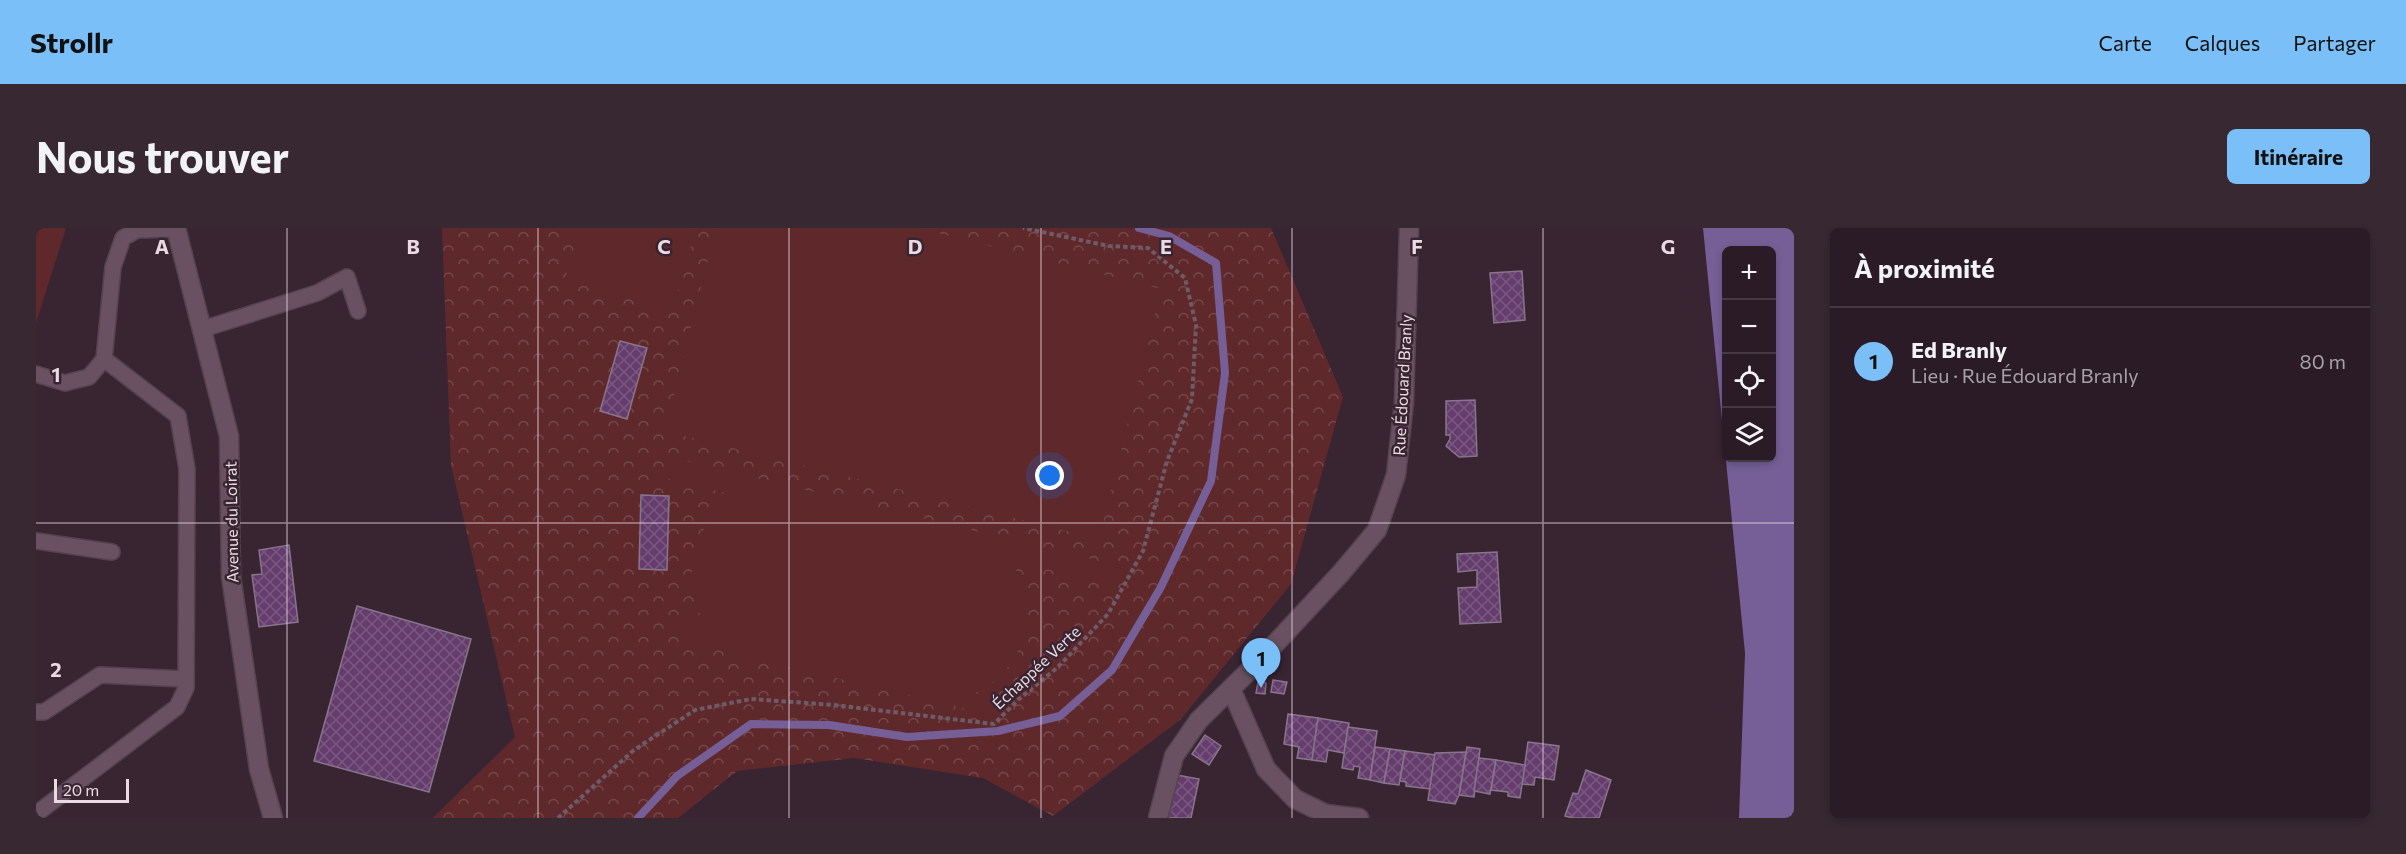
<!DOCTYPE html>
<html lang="fr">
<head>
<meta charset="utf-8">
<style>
	:root { --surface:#2b1b26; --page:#372832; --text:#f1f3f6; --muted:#a6a1a7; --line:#473943; --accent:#7abff8 }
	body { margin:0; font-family:Commissioner,sans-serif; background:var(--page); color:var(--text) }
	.controls { position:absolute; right:18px; top:18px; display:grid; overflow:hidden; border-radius:9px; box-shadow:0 3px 9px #0003 }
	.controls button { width:54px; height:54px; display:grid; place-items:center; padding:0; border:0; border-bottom:2px solid var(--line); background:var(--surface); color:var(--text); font:30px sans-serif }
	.scale { position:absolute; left:18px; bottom:15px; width:75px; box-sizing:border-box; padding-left:6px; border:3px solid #e9dae3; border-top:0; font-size:16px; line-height:21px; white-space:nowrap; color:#e9dae3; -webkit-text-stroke:4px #392432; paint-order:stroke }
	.you { position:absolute; left:1014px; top:248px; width:21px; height:21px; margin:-15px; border:4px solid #fff; border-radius:50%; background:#1a73e8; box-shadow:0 0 0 9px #1a73e833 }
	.badge { display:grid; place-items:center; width:39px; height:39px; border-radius:50%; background:var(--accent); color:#111; font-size:20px; font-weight:700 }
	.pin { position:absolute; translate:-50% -50px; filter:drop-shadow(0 2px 3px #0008) }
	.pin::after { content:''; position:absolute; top:32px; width:21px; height:18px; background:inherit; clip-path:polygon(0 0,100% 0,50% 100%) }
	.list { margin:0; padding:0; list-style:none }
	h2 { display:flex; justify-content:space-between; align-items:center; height:78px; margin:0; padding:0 24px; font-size:26px }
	h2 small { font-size:20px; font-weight:400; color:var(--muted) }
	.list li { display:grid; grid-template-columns:39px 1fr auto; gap:18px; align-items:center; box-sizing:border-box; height:108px; padding:0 24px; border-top:2px solid var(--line) }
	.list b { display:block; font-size:22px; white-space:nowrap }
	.list p { margin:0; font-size:20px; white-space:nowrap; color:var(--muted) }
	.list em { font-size:20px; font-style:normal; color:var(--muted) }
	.icon { flex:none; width:33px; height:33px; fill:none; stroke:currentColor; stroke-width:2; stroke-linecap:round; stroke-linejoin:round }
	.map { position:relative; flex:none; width:1758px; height:590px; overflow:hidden; border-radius:9px }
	header { display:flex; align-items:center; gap:36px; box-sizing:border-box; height:84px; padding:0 30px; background:var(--accent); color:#111 }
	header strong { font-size:28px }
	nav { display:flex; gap:33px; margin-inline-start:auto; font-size:21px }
	.intro { display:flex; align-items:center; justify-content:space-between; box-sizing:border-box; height:144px; padding:0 36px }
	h1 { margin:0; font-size:42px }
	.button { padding:15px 27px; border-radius:9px; background:var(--accent); color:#111; font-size:21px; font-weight:700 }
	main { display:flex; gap:36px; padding:0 36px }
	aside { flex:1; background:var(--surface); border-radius:9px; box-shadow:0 3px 9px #0003 }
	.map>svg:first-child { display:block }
	.forest { fill:url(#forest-crowns) }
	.pitch { fill:#5f292c }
	.water { fill:#765f97; fill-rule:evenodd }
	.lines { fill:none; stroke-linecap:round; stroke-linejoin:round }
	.stream { stroke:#765f97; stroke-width:8 }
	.building { fill:url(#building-cross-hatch); stroke:#87758b; stroke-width:1.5 }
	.service-casing { stroke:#54424e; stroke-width:18 }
	.minor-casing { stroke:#54424e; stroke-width:21 }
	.path { stroke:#6e5b67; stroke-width:4; stroke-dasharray:4.5 3; stroke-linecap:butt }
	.service { stroke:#695161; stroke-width:15 }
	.minor { stroke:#695161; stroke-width:18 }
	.grid { fill:none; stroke:#e9dae3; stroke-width:1.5; stroke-opacity:0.55 }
	.labels { text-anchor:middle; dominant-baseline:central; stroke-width:5; stroke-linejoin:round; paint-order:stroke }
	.street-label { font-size:16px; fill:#e9dae3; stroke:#392432 }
	.grid-label { font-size:20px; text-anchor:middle; font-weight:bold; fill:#e9dae3; stroke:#392432; stroke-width:5; stroke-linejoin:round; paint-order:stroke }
</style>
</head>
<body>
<header>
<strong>Strollr</strong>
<nav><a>Carte</a><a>Calques</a><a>Partager</a></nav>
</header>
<div class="intro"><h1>Nous trouver</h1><a class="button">Itinéraire</a></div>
<main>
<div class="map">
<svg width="1758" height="590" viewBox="0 0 1758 590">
	<defs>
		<pattern id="forest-crowns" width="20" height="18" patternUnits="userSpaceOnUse" patternTransform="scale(1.5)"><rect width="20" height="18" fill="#5f292c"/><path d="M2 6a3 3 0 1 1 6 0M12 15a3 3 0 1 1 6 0" fill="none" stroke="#76474a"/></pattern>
		<pattern id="building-cross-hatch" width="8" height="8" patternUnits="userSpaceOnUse" patternTransform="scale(1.5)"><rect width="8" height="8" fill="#643d6c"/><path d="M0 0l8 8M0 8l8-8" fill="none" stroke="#7a5881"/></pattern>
	</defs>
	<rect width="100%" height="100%" fill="#392432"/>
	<!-- forest -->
	<path class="forest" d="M406,0H1235L1307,169L1255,356L1145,491L1017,588L947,550L818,530L701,543L642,590H397L479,509L415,237Z"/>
	<!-- pitch -->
	<g class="pitch">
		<path d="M0,0H30L0,95Z"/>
		<path d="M544,0H660L636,83L529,52Z"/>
		<path d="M680,0H881L1125,61L1063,311L629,203Z"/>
		<path d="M637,230L1084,338L1079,358L974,332C977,339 983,345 986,352C998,384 988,426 963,449C956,455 946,460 939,465L962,472L957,487L643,413L648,393L672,399C668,392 661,383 659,375C653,350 655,321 669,299C677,286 691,277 703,268L632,251Z"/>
	</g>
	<!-- water -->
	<path class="water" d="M1667,0H1758V590H1703L1709,425ZM1690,22H1736V230H1690Z"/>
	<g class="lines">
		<!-- stream -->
		<path class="stream" d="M602,590L641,548L715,496L793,497L871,509L962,503L1024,488L1076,442L1125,359L1175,253L1189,145L1180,35L1133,8L1103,0"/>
	</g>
	<!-- building -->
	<g class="building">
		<path d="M1486,43L1489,92L1458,95L1454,45Z"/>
		<path d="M584,113L611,120L591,191L564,183Z"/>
		<path d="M1439,172L1441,228L1423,229L1410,218L1414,211V207H1410V173Z"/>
		<path d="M605,267L633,268L631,342L603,341Z"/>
		<path d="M253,317L262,394L223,399L216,347L226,346L223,322Z"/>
		<path d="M1461,324L1465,394L1424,396L1422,360L1441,359V342L1422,344L1421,326Z"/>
		<path d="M321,378L435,411L393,564L278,533Z"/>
		<path d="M1237,452L1251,454L1248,466L1235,464Z"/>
		<path d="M1222,454L1230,455L1229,466L1220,465Z"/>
		<path d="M1252,486L1282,490L1276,532L1261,530L1263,519L1248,516Z"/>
		<path d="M1282,490L1313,495L1308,525L1292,522L1290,534L1276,532Z"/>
		<path d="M1312,499L1341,503L1334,552L1322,550L1324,539L1318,538L1317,542L1306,540Z"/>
		<path d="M1169,507L1185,518L1173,537L1156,526Z"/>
		<path d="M1492,514L1523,518L1518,552L1499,549L1498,557L1486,556Z"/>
		<path d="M1339,519L1354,521L1348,555L1334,552Z"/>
		<path d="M1431,519L1444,521L1438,569L1423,567Z"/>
		<path d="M1354,521L1369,523L1363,557L1348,555Z"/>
		<path d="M1369,523L1399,527L1394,561L1370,558V554L1364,553Z"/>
		<path d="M1430,524L1423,567L1419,576L1392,572L1399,525Z"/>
		<path d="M1443,530L1460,532L1454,566L1438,563Z"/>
		<path d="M1460,532L1489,537L1484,570L1472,568V564L1455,562Z"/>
		<path d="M1550,542L1575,552L1563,590H1536L1529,588L1537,565L1542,566Z"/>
		<path d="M1141,547L1163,551L1155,590H1132Z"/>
	</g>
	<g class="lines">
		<!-- service casing -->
		<g class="service-casing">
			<g id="service">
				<path d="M167,101L281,65L311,49L322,83"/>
				<path d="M0,146L29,155L53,149L68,131"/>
				<path d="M0,313L76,324"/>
				<path d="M0,484H8L64,447L149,451"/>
				<path d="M0,586L141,479L150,460L151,241L142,188L68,131L77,39L87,10L101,2L141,1"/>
			</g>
		</g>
		<!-- minor casing -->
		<g class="minor-casing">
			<g id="minor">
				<path d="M140,0L193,208L195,348L223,541L237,590"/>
				<path d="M1195,461L1230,541L1259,571L1298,590"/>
				<path d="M1290,586L1323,590"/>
				<path d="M1122,590L1138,528L1163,492L1224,432L1305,345L1341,302L1360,247L1368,174L1373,0"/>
			</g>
		</g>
		<!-- path -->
		<path class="path" d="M522,590L598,522L659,482L715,471L798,477L958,496L982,472L1022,439L1072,386L1107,323L1131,233L1156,171L1160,97L1149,50L1112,20L1073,18L987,0"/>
		<!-- service -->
		<use href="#service" class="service"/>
		<!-- minor -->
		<use href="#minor" class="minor"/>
	</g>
	<!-- grid -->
	<path class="grid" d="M251,0V590M502,0V590M753,0V590M1005,0V590M1256,0V590M1507,0V590M0,295H1758"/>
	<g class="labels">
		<!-- street labels -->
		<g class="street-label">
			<text transform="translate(1366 157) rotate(-87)">Rue Édouard Branly</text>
			<text transform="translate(195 294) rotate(-91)">Avenue du Loirat</text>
			<text transform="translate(1000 439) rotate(-43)">Échappée Verte</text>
		</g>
	</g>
	<g class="grid-label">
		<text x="126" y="26">A</text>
		<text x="377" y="26">B</text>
		<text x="628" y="26">C</text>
		<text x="879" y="26">D</text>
		<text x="1130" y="26">E</text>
		<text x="1381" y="26">F</text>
		<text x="1632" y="26">G</text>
		<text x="20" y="154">1</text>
		<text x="20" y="449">2</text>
	</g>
</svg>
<div class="controls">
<button>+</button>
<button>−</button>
<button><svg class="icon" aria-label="locate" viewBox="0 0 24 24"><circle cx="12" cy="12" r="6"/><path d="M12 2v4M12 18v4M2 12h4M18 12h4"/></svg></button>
<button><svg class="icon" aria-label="layers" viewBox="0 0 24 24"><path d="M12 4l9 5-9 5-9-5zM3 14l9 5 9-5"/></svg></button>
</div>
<div class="scale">20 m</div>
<div class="you"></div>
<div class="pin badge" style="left:1225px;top:460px">1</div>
</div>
<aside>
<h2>À proximité<small></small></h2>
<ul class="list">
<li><span class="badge">1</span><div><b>Ed Branly</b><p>Lieu · Rue Édouard Branly</p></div><em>80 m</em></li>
</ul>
</aside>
</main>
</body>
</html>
